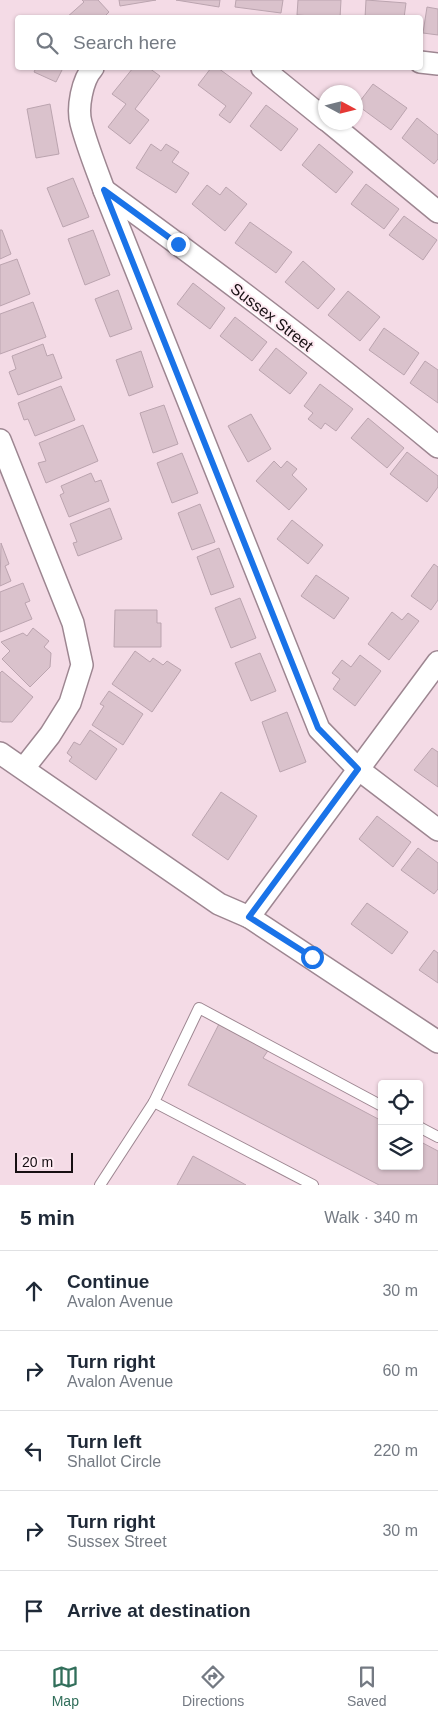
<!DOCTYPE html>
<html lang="en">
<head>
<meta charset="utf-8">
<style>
	:root { --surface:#fff; --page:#f6f6f7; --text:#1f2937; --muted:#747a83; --line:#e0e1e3; --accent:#326f5b }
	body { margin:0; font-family:Arial,sans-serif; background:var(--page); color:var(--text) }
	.controls { position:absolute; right:15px; bottom:15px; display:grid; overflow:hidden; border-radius:5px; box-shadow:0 1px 4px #0004 }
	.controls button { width:45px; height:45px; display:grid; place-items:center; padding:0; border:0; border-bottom:1px solid var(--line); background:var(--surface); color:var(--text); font:25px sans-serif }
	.compass { position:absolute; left:318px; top:85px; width:45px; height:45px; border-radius:50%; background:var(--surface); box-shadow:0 1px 4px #0004; rotate:97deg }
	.scale { position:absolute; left:15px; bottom:12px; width:58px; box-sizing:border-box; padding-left:5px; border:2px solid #160e12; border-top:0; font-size:14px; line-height:18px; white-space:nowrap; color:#160e12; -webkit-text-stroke:4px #feeaf2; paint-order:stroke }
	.stop { position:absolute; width:15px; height:15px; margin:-11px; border:4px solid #1a73e8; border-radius:50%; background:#fff }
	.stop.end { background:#1a73e8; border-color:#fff; box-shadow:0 1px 5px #0008 }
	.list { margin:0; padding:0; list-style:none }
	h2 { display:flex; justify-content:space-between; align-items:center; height:65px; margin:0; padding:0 20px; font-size:21px }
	h2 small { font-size:16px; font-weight:400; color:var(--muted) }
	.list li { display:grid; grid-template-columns:32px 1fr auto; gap:15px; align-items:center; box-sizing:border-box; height:80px; padding:0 20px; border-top:1px solid var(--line) }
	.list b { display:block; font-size:19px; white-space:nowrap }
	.list p { margin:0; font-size:16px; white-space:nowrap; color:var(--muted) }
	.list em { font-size:16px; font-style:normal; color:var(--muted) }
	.icon { flex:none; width:28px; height:28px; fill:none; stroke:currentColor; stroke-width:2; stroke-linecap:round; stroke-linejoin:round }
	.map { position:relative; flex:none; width:438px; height:1185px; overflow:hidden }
	.search { position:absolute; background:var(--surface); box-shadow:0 1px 4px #0004; left:15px; right:15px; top:15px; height:55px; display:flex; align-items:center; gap:12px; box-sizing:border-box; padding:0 18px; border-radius:5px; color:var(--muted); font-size:19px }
	.sheet { height:465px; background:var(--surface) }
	nav { display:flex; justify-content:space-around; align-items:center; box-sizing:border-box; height:70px; border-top:1px solid var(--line); background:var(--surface); font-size:14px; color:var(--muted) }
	nav a { display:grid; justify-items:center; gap:2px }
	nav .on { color:var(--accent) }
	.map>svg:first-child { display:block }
	.building { fill:#dac2cc; stroke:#bba4af }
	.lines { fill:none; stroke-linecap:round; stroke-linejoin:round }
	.lane-casing { stroke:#9d8691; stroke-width:12 }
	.street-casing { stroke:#9d8691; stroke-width:24 }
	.lane { stroke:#fff; stroke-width:10 }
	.street { stroke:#fff; stroke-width:21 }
	.route { stroke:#1a73e8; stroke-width:6 }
	.labels { text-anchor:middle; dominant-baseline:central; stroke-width:4; stroke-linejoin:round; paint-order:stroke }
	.street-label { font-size:16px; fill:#160e12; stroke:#feeaf2 }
</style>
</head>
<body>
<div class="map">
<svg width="438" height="1185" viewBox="0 0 438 1185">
	<rect width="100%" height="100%" fill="#f4dbe6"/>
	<!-- building -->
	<g class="building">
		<path d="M82,0H98L109,12L103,18H66L84,2Z"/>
		<path d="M119,0H156L120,6Z"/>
		<path d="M176,0H220L219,7Z"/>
		<path d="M236,0H283L281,13L235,7Z"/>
		<path d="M298,0H341L340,18L297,15Z"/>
		<path d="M366,0L406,3L404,18H365Z"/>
		<path d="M427,7L438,9V35L423,33Z"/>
		<path d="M36,68H63L56,82L34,72Z"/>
		<path d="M133,68H149L160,76L135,109L149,120L130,144L108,127L126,104L112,94Z"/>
		<path d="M211,68H218L252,93L230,123L219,115L226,106L198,85Z"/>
		<path d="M373,84L407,108L391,130L357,105Z"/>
		<path d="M50,104L59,154L36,158L27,109Z"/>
		<path d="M266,105L298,129L281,151L250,126Z"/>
		<path d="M417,118L438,135V159L434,164L402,138Z"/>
		<path d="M151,144L161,151L166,144L179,152L172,162L189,173L176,193L136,168Z"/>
		<path d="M319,144L353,172L336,193L302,165Z"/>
		<path d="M73,178L89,217L63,227L47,188Z"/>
		<path d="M366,184L399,209L384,229L351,204Z"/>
		<path d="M207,185L220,195L226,187L247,204L225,231L192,204Z"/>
		<path d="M404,216L437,240L423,260L389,235Z"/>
		<path d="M250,222L292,252L276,273L235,243Z"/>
		<path d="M0,230H2L11,254L0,259Z"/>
		<path d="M93,230L110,275L85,285L68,239Z"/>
		<path d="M17,259L30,294L0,306V265Z"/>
		<path d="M303,261L335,289L318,309L285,282Z"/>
		<path d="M193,283L225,308L210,329L177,304Z"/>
		<path d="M118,290L132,329L110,337L95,299Z"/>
		<path d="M348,291L380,317L360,341L328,315Z"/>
		<path d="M33,302L46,337L0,354V314Z"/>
		<path d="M235,317L267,342L252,361L220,336Z"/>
		<path d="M384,328L419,353L404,375L369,350Z"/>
		<path d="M43,344L47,356L53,354L62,378L18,395L9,372L16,369L12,356Z"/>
		<path d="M276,348L307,373L290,394L259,370Z"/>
		<path d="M141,351L153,387L129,396L116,360Z"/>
		<path d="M425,361L438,370V403L410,383Z"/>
		<path d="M320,384L353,409L336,431L325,423L321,429L308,419L313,413L304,406Z"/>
		<path d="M61,386L75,420L35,436L28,419L24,420L18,403Z"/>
		<path d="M164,405L178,444L153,453L140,413Z"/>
		<path d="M251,414L271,449L248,462L228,426Z"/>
		<path d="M368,418L404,448L387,468L351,438Z"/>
		<path d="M83,425L98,461L46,483L38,463L46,461L39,443Z"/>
		<path d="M407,452L438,476V487L427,502L390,474Z"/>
		<path d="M182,453L198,493L172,503L157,463Z"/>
		<path d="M274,461L281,468L287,461L297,469L292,475L307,489L289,510L256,481Z"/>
		<path d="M91,473L95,482L101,480L109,501L69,517L60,495L64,493L61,486Z"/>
		<path d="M200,504L215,542L192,550L178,513Z"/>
		<path d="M110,508L122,539L78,556L73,543L77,542L70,524Z"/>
		<path d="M292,520L323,545L308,564L277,539Z"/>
		<path d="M1,543L9,564L5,566L11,581L0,586Z"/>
		<path d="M219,548L234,587L211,595L197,557Z"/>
		<path d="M434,564L438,567V600L431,610L411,596Z"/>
		<path d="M316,575L349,598L334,619L301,596Z"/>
		<path d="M23,583L30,601L25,603L32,619L0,632V592Z"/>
		<path d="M240,598L256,638L231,648L215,608Z"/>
		<path d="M115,610H157V623H161V647H114Z"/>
		<path d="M392,612L402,620L408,613L419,621L389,660L368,644Z"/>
		<path d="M33,628L49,641L44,647L51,653L50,667L30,687L2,659L10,651L1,642L23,633L27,636Z"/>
		<path d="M135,651L150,662L153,658L163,665L167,661L181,670L152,712L112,684Z"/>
		<path d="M260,653L276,691L251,701L235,663Z"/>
		<path d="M360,655L381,671L355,706L333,689L340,679L332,673L342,660L351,667Z"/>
		<path d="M2,671L33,697L12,722H2L0,721V673Z"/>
		<path d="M109,691L143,714L123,745L92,725L104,706L100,704Z"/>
		<path d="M287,712L306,762L280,772L262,722Z"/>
		<path d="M90,730L117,749L96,780L69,761L72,757L67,753L74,742L80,745Z"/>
		<path d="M432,748L438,752V787L414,770Z"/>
		<path d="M221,792L257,816L228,860L192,835Z"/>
		<path d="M377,816L411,842L393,867L359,839Z"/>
		<path d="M418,848L438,863V889L434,894L401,870Z"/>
		<path d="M367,903L408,932L392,954L351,924Z"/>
		<path d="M434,950L438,953V983L419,970Z"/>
		<path d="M219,1024L269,1049L263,1058L382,1121V1166H419V1141L438,1151V1185H379L188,1085Z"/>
		<path d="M193,1156L246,1185H177Z"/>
	</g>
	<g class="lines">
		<!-- lane casing -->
		<g class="lane-casing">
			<g id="lane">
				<path d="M419,1127L438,1137"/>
				<path d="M100,1185L154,1102"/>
				<path d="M313,1185L154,1102L199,1008L382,1106"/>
			</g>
		</g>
		<!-- street casing -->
		<g class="street-casing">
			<g id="street">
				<path d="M420,62L438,64"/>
				<path d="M93,68C82,80 77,108 81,123C87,146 96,168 104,190L319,729L358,769L438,830"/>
				<path d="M262,68L326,120"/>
				<path d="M329,122L438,212"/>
				<path d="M104,190C217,272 330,357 438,447"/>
				<path d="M0,440L73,623L82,665L70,703L50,735L24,768"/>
				<path d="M438,662L249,917L438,1042"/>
				<path d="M0,753L219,904L249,917"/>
			</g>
		</g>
		<!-- lane -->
		<use href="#lane" class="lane"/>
		<!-- street -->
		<use href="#street" class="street"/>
	</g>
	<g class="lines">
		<!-- route -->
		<path class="route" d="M178,244L104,190L318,728L358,769L249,917L312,957"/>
	</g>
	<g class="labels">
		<!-- street labels -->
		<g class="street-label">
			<text transform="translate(272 317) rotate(38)">Sussex Street</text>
		</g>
	</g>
</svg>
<div class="controls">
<button><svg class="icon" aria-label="locate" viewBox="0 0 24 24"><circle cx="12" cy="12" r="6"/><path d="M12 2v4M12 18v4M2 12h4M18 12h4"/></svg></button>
<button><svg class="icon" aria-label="layers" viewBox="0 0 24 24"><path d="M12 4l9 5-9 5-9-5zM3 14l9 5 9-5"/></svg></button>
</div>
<svg class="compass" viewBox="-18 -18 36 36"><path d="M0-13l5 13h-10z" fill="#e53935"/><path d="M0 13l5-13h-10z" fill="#747a83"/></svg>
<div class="scale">20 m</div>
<div class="stop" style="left:312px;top:957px"></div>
<div class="stop end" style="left:178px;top:244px"></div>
<div class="search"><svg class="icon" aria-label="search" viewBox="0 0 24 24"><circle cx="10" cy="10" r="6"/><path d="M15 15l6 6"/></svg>Search here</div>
</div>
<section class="sheet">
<h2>5 min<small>Walk · 340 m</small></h2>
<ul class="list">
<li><svg class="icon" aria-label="ahead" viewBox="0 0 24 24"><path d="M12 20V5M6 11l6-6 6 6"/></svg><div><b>Continue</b><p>Avalon Avenue</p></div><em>30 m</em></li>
<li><svg class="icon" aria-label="right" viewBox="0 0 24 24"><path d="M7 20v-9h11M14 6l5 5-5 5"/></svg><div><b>Turn right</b><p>Avalon Avenue</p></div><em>60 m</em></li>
<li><svg class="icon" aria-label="left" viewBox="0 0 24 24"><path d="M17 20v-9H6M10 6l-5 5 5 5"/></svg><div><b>Turn left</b><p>Shallot Circle</p></div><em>220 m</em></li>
<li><svg class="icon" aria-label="right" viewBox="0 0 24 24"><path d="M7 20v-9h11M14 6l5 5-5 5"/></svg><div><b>Turn right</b><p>Sussex Street</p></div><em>30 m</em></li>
<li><svg class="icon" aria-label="arrive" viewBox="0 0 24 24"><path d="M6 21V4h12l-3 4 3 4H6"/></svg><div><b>Arrive at destination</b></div></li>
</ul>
</section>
<nav>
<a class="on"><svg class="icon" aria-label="map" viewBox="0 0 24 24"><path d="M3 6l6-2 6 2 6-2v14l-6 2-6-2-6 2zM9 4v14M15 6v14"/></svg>Map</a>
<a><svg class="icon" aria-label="directions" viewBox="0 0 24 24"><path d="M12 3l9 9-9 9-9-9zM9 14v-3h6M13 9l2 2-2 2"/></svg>Directions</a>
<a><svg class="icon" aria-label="saved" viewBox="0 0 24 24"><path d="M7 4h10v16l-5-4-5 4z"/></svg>Saved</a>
</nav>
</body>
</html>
